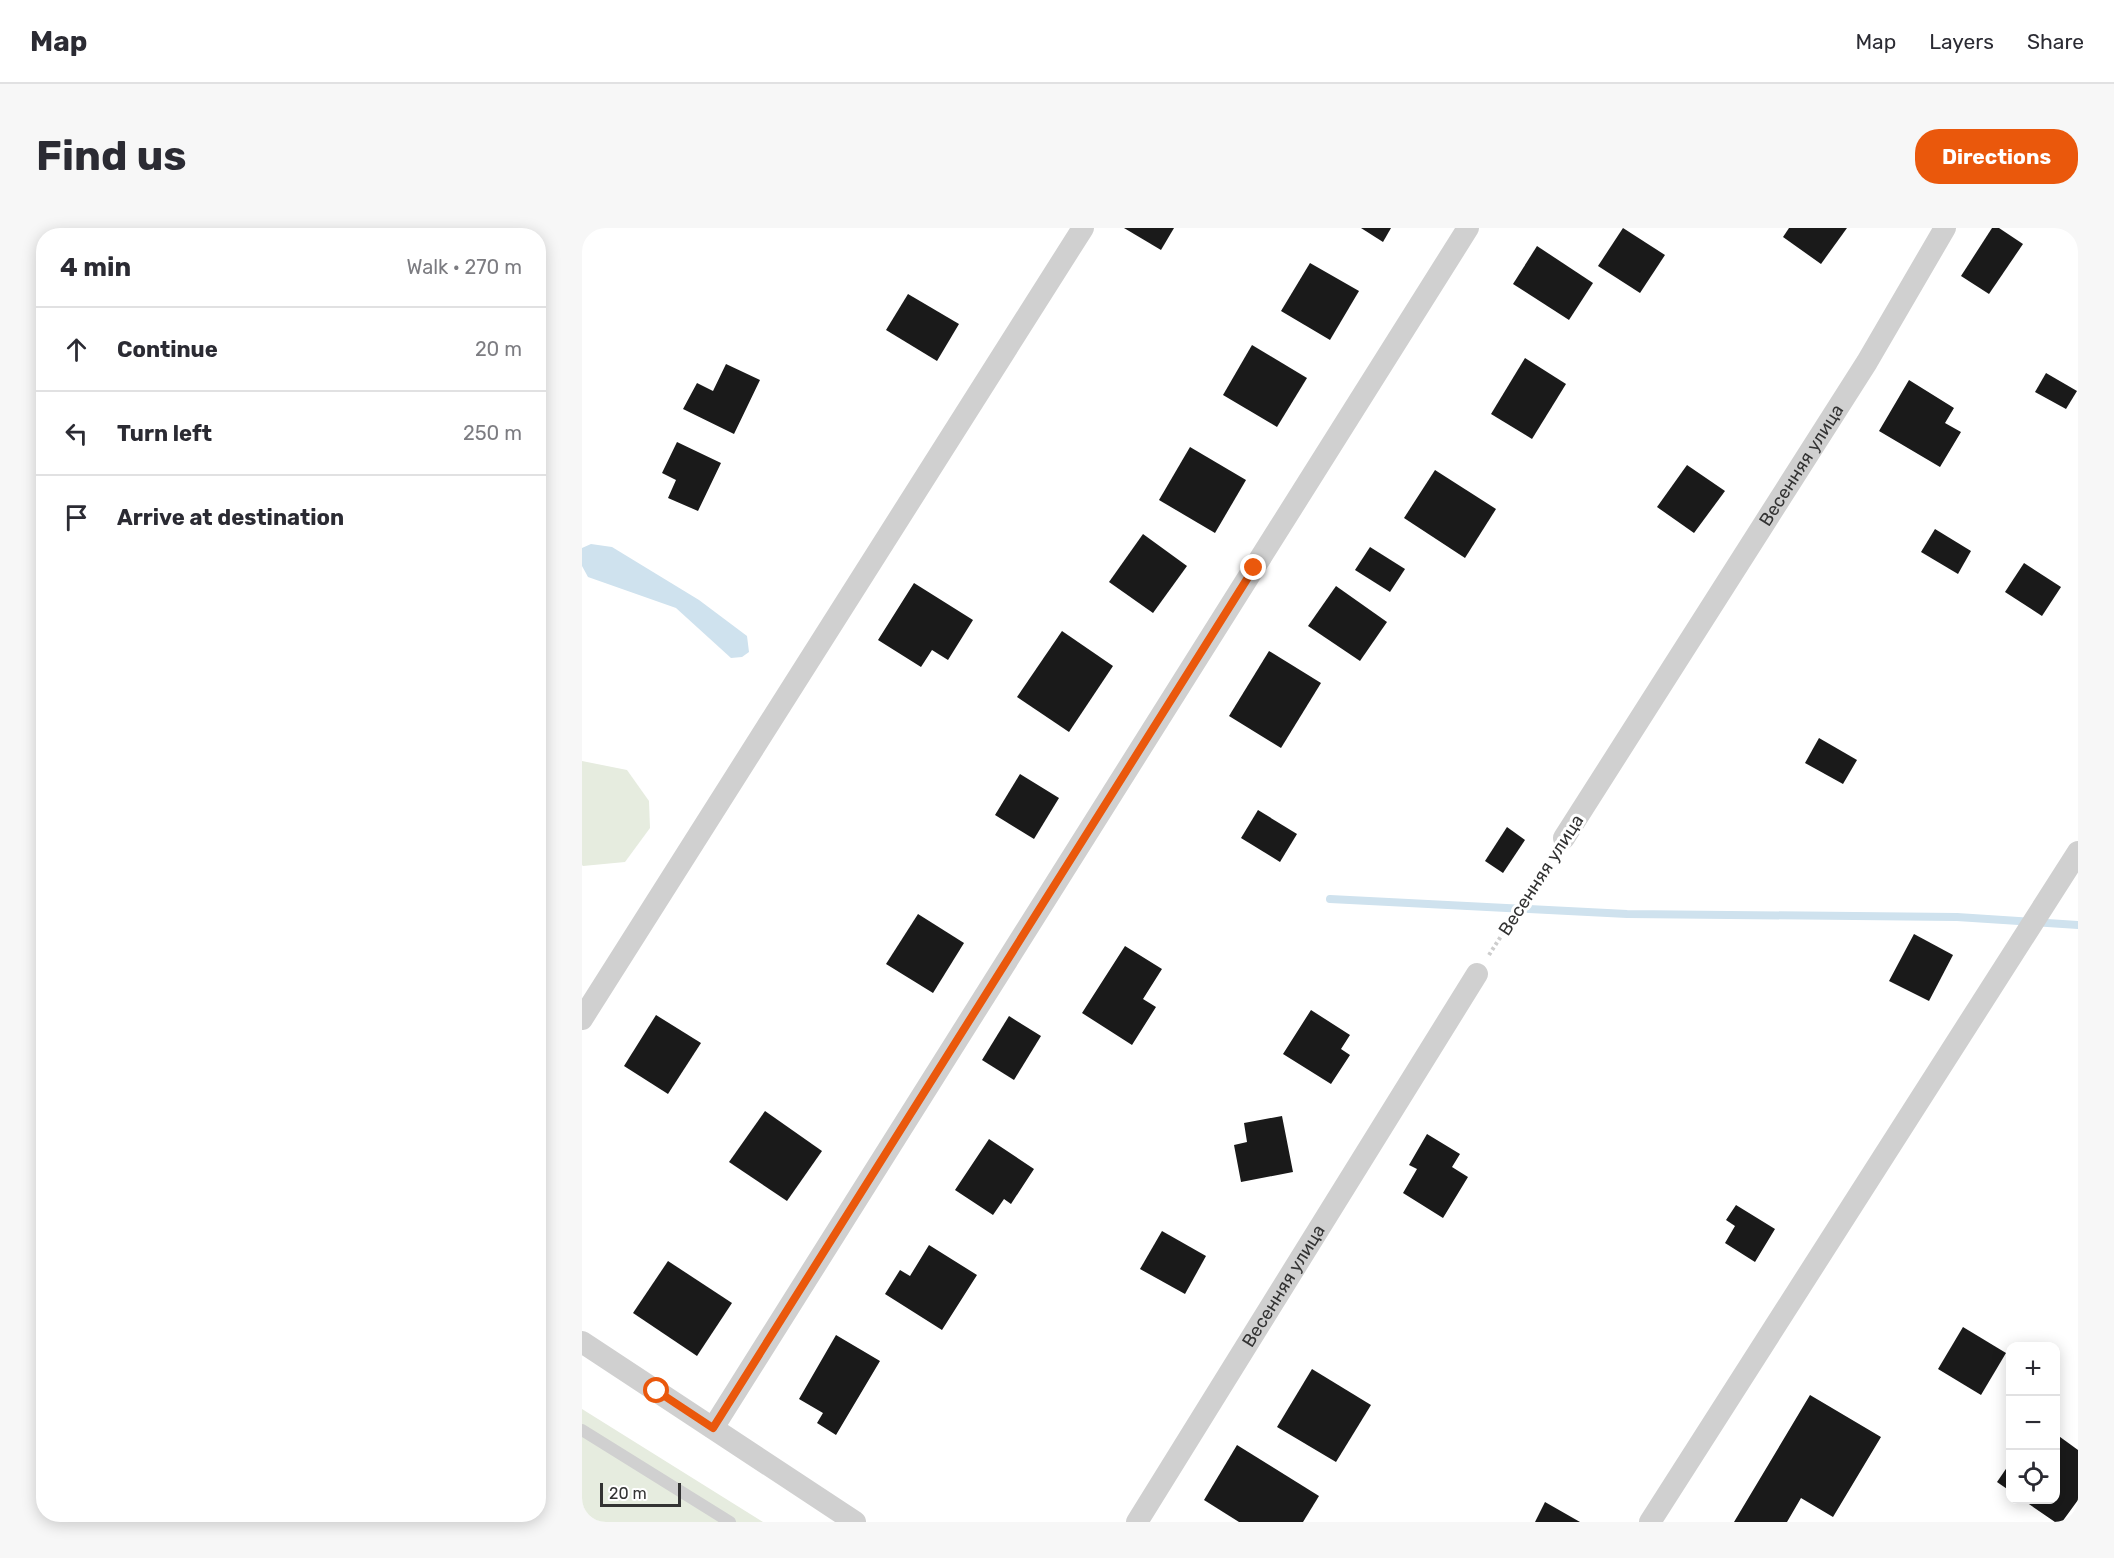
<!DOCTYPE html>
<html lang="en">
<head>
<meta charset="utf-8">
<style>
	:root { --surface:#fff; --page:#f7f7f7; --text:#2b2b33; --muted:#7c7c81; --line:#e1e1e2; --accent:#ea580c }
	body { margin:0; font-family:Rubik,sans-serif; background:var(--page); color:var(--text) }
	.controls { position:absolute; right:18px; bottom:18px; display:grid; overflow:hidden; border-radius:12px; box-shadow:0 3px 15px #0003 }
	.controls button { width:54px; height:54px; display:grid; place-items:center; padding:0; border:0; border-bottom:2px solid var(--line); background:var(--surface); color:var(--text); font:30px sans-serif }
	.scale { position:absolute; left:18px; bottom:15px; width:81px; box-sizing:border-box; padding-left:6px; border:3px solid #333; border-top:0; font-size:16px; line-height:21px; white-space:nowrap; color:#333; -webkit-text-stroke:4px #fff; paint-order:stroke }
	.stop { position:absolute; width:18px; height:18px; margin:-14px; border:4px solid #ea580c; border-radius:50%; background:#fff }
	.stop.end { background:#ea580c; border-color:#fff; box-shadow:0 2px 6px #0008 }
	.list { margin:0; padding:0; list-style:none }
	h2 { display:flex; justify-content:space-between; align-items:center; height:78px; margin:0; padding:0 24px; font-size:26px }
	h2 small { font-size:20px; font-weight:400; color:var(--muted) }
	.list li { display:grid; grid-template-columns:39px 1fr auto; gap:18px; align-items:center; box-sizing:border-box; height:84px; padding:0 24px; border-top:2px solid var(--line) }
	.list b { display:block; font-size:22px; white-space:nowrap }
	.list em { font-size:20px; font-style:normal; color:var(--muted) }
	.icon { flex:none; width:33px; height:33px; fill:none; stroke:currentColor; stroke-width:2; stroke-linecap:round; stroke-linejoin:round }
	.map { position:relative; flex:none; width:1496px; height:1294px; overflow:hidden; border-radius:24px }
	header { display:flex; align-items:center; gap:36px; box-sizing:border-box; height:84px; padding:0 30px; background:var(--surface); border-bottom:2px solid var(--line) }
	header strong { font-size:28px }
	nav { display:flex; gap:33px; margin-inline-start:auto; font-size:21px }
	.intro { display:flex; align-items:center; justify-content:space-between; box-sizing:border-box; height:144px; padding:0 36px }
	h1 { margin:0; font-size:42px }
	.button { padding:15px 27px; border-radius:24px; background:var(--accent); color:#fff; font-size:21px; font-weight:700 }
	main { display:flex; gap:36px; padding:0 36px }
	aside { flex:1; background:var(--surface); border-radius:24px; box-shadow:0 3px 15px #0003 }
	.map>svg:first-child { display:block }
	.green { fill:#e6ecdf }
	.water { fill:#cfe2ee }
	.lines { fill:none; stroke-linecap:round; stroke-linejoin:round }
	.stream { stroke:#cfe2ee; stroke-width:8 }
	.building { fill:#1a1a1a }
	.path { stroke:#cdcdcd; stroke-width:4; stroke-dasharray:3 3; stroke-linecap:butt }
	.service { stroke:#d0d0d0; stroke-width:12 }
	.minor { stroke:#d0d0d0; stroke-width:22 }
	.route { stroke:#ea580c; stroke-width:8 }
	.labels { text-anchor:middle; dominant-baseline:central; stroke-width:6; stroke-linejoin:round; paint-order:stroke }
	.street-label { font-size:18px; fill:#333; stroke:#fff }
</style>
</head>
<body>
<header>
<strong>Map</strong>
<nav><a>Map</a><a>Layers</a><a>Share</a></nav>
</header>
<div class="intro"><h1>Find us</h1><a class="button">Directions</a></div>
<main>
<aside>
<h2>4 min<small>Walk · 270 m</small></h2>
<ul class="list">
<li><svg class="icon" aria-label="ahead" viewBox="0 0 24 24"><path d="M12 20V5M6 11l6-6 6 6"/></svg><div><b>Continue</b></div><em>20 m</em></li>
<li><svg class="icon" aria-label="left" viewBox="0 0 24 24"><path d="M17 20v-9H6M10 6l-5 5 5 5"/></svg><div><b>Turn left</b></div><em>250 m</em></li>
<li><svg class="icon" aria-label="arrive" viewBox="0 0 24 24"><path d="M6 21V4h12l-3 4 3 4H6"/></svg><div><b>Arrive at destination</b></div></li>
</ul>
</aside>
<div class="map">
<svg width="1496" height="1294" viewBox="0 0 1496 1294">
	<rect width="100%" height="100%" fill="#fff"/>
	<!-- green -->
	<g class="green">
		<path d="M0,533L45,542L67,573L68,600L43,634L1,638L0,637Z"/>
		<path d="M0,1181L181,1294H0Z"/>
	</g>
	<!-- water -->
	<path class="water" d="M9,316L30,319L117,372L165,408L167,424L160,429L149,430L94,380L6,349L0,338V320Z"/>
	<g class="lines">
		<!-- stream -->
		<path class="stream" d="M748,671L1045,686L1375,689L1496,697"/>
	</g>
	<!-- building -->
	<g class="building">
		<path d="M542,0H592L579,22Z"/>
		<path d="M779,0H809L801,14Z"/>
		<path d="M1041,0L1083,27L1058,65L1016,38Z"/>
		<path d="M1207,0H1265L1239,36L1201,9Z"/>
		<path d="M1410,0H1417L1441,16L1407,66L1379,48Z"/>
		<path d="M955,18L1011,55L987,92L931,56Z"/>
		<path d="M728,35L777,63L748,112L699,83Z"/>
		<path d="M326,66L377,96L355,133L304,102Z"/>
		<path d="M670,117L725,150L695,199L641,167Z"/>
		<path d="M943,130L984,156L950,211L909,186Z"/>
		<path d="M144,136L178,152L152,206L101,181L115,155L131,163Z"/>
		<path d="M1464,145L1495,163L1484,181L1453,164Z"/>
		<path d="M1327,152L1372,180L1363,195L1379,204L1358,239L1297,203Z"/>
		<path d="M95,214L139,235L116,283L86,270L94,252L80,245Z"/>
		<path d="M608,219L664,252L633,305L577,272Z"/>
		<path d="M1105,237L1143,263L1112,305L1075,279Z"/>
		<path d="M853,242L914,281L883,330L822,290Z"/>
		<path d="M1353,301L1389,323L1376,346L1339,324Z"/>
		<path d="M561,306L605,338L571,385L527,354Z"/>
		<path d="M788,319L823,341L808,364L773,342Z"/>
		<path d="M1442,335L1479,359L1460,388L1423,364Z"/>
		<path d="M332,355L391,392L366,432L350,422L339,439L296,412Z"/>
		<path d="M754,358L805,394L778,433L726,398Z"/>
		<path d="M480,403L531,438L487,504L435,469Z"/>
		<path d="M687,423L739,455L699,520L647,488Z"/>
		<path d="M1237,510L1275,532L1261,556L1223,535Z"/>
		<path d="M438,546L477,570L452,611L413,587Z"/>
		<path d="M676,582L715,606L698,634L659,610Z"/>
		<path d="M925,599L943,612L921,645L903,633Z"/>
		<path d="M336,686L382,715L351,765L304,736Z"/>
		<path d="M1332,706L1371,727L1347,773L1307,753Z"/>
		<path d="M543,718L580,741L561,771L574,779L550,817L500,785Z"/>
		<path d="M729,782L768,807L759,821L768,827L749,856L701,826Z"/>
		<path d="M74,787L119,815L86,866L42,838Z"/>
		<path d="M427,788L459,808L432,852L400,832Z"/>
		<path d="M183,883L240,923L205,973L147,934Z"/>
		<path d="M700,888L711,944L659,954L652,917L665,914L662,895Z"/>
		<path d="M845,906L878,926L870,939L886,949L861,990L821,965L835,941L827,937Z"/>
		<path d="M407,911L452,941L429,976L422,971L411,987L373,962Z"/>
		<path d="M1154,977L1193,1001L1173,1034L1143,1015L1153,998L1144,992Z"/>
		<path d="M580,1003L624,1028L603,1066L558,1041Z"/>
		<path d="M347,1017L395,1047L360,1102L303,1066L318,1042L328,1048Z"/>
		<path d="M86,1033L150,1075L115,1128L51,1085Z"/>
		<path d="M1381,1099L1424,1125L1399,1167L1356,1141Z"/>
		<path d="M254,1107L298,1133L254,1207L235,1195L241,1185L217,1171Z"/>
		<path d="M730,1141L789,1177L754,1234L695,1199Z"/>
		<path d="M1228,1167L1299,1209L1251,1289L1219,1270L1205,1294H1152Z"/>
		<path d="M1474,1206L1496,1222V1272L1480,1294H1473L1441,1272H1474Z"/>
		<path d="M655,1217L737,1268L721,1294H657L622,1272Z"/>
		<path d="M1428,1235V1263L1415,1254Z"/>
		<path d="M963,1274L998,1294H953Z"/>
	</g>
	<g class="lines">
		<!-- path -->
		<path class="path" d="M907,727L969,630"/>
		<!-- service -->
		<path class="service" d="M0,1202L148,1294"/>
		<!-- minor -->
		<g class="minor">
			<path id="s1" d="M982,610L1285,134L1363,0"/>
			<path d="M0,791L501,0"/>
			<path d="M0,1114L273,1294"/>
			<path d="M131,1200L886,0"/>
			<path id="s2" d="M555,1294L895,746"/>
			<path d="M1068,1294L1496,624"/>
		</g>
	</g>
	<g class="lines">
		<!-- route -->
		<path class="route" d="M75,1163L131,1200L672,340"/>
	</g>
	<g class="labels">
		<!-- street labels -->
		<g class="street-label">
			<text stroke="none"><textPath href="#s1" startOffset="442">Весенняя улица</textPath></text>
			<text transform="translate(959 647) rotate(-57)">Весенняя улица</text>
			<text stroke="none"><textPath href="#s2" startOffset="278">Весенняя улица</textPath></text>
		</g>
	</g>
</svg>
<div class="controls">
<button>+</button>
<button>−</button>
<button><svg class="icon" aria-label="locate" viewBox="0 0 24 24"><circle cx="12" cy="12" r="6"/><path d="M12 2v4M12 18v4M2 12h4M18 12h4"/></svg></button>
</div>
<div class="scale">20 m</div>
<div class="stop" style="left:75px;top:1163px"></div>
<div class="stop end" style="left:672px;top:340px"></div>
</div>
</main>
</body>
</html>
